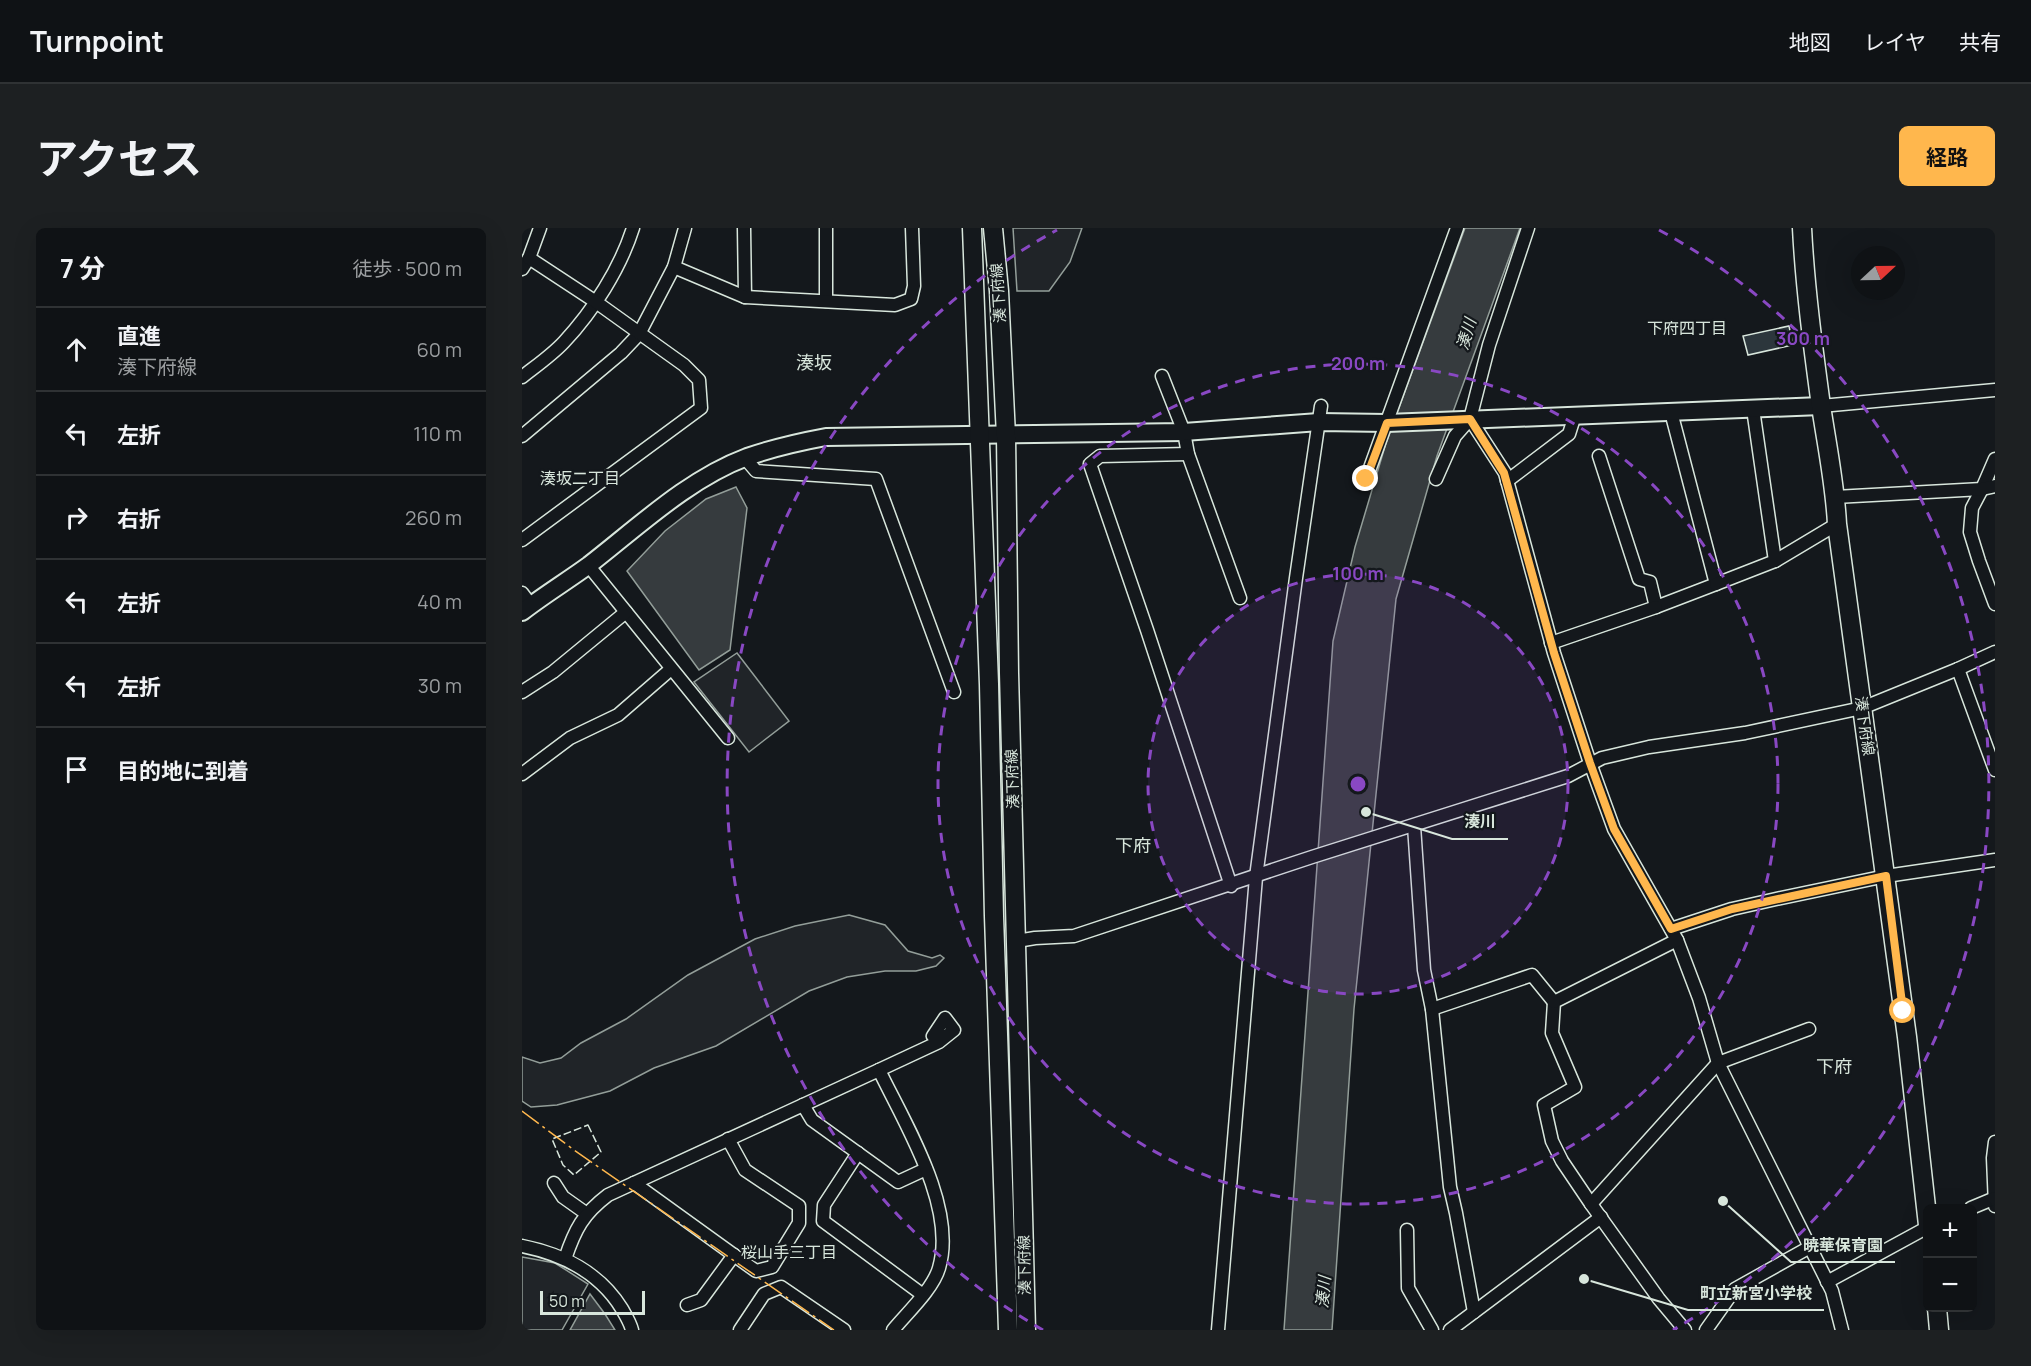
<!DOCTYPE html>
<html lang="ja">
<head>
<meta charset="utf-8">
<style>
	:root { --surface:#0f1215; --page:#1d2022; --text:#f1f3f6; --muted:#9b9ea0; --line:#2f3234; --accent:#ffb74d }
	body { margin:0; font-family:Manrope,"Noto Sans JP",sans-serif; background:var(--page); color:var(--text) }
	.controls { position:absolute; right:18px; bottom:18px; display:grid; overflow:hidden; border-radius:9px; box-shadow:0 6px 24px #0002 }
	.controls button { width:54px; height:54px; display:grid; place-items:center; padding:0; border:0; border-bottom:2px solid var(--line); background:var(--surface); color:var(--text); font:30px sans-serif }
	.compass { position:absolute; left:1329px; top:18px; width:54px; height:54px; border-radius:50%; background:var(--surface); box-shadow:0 6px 24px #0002; rotate:68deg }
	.scale { position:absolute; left:18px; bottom:15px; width:105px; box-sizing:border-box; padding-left:6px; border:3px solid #d8e6dc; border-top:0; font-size:16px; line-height:21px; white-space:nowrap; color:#d8e6dc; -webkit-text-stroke:4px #14181c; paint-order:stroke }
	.stop { position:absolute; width:18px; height:18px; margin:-14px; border:4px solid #ffb74d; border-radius:50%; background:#fff }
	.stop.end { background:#ffb74d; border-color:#fff; box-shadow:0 2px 6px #0008 }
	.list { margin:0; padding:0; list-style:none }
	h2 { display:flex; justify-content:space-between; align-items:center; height:78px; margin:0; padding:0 24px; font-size:26px }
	h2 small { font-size:20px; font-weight:400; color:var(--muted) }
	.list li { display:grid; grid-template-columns:39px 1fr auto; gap:18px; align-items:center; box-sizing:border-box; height:84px; padding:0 24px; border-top:2px solid var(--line) }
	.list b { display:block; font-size:22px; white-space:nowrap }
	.list p { margin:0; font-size:20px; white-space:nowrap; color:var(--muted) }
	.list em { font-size:20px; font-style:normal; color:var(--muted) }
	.icon { flex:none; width:33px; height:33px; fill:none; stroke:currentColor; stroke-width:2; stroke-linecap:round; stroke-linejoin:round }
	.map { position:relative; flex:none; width:1473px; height:1102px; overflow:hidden; border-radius:9px }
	header { display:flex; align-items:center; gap:36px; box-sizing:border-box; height:84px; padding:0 30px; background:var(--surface); border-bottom:2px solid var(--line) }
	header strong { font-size:28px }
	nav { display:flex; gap:33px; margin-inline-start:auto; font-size:21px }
	.intro { display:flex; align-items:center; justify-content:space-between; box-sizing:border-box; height:144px; padding:0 36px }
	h1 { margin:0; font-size:42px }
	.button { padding:15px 27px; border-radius:9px; background:var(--accent); color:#111; font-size:21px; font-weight:700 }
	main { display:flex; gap:36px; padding:0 36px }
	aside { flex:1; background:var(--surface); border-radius:9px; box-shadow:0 6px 24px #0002 }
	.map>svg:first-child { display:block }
	.green { fill:#202428; stroke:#939e99; stroke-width:1.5 }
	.water { fill:#363b3e; stroke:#939e99; stroke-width:1.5 }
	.building { fill:#2c363c; stroke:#d8e6dc; stroke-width:1.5 }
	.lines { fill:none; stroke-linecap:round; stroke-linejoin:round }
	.minor-casing { stroke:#d8e6dc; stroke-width:15 }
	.tertiary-casing { stroke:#d8e6dc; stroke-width:20 }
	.secondary-casing { stroke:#d8e6dc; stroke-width:21 }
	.minor { stroke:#14181c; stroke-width:12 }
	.tertiary { stroke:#14181c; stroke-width:16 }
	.secondary { stroke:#14181c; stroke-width:18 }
	.fence { stroke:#d8e6dc; stroke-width:1.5; stroke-dasharray:8 3; stroke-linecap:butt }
	.power { stroke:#ffb74d; stroke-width:1.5; stroke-dasharray:21 4.5 3 4.5; stroke-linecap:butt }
	.route { stroke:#ffb74d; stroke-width:8 }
	.ring { fill:none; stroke:#8948c3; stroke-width:3; stroke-dasharray:10 8 }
	.labels { text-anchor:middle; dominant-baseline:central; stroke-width:4.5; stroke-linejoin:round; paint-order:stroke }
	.street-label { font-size:15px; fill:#d8e6dc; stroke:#14181c }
	.neighbourhood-label { font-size:16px; fill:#d8e6dc; stroke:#14181c }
	.water-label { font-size:16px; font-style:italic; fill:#d8e6dc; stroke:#14181c }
	.quarter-label { font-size:18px; fill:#d8e6dc; stroke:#14181c }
	.centre { fill:#8948c3; stroke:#14181c; stroke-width:3 }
	.ring-label { font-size:18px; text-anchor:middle; font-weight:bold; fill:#8948c3; stroke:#14181c; stroke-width:4.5; stroke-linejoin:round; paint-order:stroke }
	.leader { fill:none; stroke:#d8e6dc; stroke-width:2 }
	.callout-dot { fill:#d8e6dc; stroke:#14181c; stroke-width:2 }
	.callout-label { font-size:16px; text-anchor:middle; font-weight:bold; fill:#d8e6dc; stroke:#14181c; stroke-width:4.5; stroke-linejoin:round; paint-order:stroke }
</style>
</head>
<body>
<header>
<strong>Turnpoint</strong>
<nav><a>地図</a><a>レイヤ</a><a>共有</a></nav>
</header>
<div class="intro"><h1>アクセス</h1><a class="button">経路</a></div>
<main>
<aside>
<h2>7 分<small>徒歩 · 500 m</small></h2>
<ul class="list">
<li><svg class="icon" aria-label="ahead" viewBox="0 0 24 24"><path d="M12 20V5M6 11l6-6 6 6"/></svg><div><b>直進</b><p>湊下府線</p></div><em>60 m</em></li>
<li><svg class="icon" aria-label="left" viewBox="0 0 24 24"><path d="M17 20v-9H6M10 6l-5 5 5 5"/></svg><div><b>左折</b></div><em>110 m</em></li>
<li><svg class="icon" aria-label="right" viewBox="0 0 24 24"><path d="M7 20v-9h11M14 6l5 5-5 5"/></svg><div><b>右折</b></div><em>260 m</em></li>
<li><svg class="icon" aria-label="left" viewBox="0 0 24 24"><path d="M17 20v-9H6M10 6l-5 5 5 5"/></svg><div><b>左折</b></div><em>40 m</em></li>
<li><svg class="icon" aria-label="left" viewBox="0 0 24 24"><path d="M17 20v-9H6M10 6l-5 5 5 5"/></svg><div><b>左折</b></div><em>30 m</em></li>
<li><svg class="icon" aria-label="arrive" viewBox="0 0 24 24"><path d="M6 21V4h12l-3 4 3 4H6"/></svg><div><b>目的地に到着</b></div></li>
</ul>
</aside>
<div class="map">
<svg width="1473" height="1102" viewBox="0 0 1473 1102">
	<rect width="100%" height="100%" fill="#14181c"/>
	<!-- green -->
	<g class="green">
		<path d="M491,0H560L548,34L527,63H495Z"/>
		<path d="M215,425L267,493L227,524L172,454Z"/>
		<path d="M327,687L363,697L386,723L410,730L418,727L422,730L414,738L394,743H363L325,749L287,763L194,818L132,840L88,863L35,877L9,879L0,873V829L18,835L39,830L59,815L104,791L166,747L233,711L273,698Z"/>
		<path d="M0,1029L33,1035L66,1056L40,1102H0Z"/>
	</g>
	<!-- water -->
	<g class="water">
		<path d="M943,0H998L915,228L874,371L832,781L810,1102H762L811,413L833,319L864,215Z"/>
		<path d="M214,259L225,280L208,422L177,442L105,343L143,303L184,271Z"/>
		<path d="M68,1066L83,1086L93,1102H48Z"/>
	</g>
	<!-- building -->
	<path class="building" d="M1267,98L1271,117L1226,127L1221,108Z"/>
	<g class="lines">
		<!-- minor casing -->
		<g class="minor-casing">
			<g id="minor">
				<path d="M222,0L223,69"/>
				<path d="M304,0V73"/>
				<path d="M152,39L223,69L373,77L389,71L392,58L390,0"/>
				<path d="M0,41L7,30L18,0"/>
				<path d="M640,148L662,204L666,226L718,370"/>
				<path d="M0,149C14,138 30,127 42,114C71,83 98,41 111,0"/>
				<path d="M1299,178L1473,162"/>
				<path d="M948,191L983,245L1032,425L1068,535L1092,601L1155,712L1177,770L1196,835L1310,1063L1320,1102"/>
				<path d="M0,208L99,125L117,106L152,39L163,0"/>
				<path d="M666,226L578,228L568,236L625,402L709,658"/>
				<path d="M1077,228L1117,351L1128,354L1134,379L1194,356L1149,184"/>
				<path d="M223,230L234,243L354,251L432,464"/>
				<path d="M1473,231L1460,261L1450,280L1448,304L1457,333L1473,376"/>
				<path d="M844,251L935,0"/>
				<path d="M914,251L933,208L948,191L967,117L1006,0"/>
				<path d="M985,253L1047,206L1053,187"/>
				<path d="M1313,269L1460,261L1473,258"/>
				<path d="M0,312L179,180L177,152L162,137L74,74L7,30"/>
				<path d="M1253,333L1315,296"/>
				<path d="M66,337L206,510"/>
				<path d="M1194,356L1253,333L1231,181"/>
				<path d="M0,365L9,377"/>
				<path d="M1029,415L1134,379"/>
				<path d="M1436,441L1473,542"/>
				<path d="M0,464L31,444L104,384"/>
				<path d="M0,546L48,510L96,487L149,441"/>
				<path d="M892,598L902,742L910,781L928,959L934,985L952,1084"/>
				<path d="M1149,701L1210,681L1254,671L1364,648L1473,632"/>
				<path d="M1155,712L1032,774L1030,805L1053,859L1022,877L1030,913L1040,933L1069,976L1137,1071L1163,1102"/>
				<path d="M495,713L513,710L552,708L790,629L1046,548L1080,530L1127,519L1223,505L1340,480L1436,441L1473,424"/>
				<path d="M910,781L1010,747L1032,774"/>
				<path d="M357,842L417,814L432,802L423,790L411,808L417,814"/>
				<path d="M281,877L290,892L376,954L404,941"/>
				<path d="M1473,914L1471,930L1473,978"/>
				<path d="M336,925L302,977L301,993L401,1067"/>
				<path d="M32,955L41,969L65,986"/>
				<path d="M112,955L234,1043L250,1039L277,995V978L223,942L206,911"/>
				<path d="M1069,976L1196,835L1287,801"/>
				<path d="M1449,980L1473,970"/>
				<path d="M885,1002L886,1060L910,1102"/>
				<path d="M0,1018C40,1026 78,1045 100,1081C104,1088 108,1094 110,1102"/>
				<path d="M43,1031C53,1001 61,986 86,967L357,842C383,896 435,979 417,1040C411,1061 385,1085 371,1102"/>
				<path d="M1305,1054L1406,999"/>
				<path d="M165,1077L179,1072L212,1027"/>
				<path d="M218,1102L242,1066L259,1059L322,1102"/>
				<path d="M696,1102L734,649L774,350L799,178"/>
				<path d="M928,1102L1079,989"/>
				<path d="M1184,1102L1213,1061L1288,1019"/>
			</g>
		</g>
		<!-- tertiary casing -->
		<g class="tertiary-casing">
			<path id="tertiary" d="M0,384C22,367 45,353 67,337C116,299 166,251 225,229C251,220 277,214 304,209L662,204L797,194L865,195L1299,178"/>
		</g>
		<!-- secondary casing -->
		<g class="secondary-casing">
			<g id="secondary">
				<path d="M450,0L467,456L472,688L486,1102"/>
				<path d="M471,0L477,63L484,208L487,445L504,1102"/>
				<path d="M1280,0C1283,59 1291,119 1299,178C1305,218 1313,256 1315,296L1385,809L1406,997"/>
				<path d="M1415,1080L1417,1102"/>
			</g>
		</g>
		<!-- minor -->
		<use href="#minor" class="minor"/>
		<!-- tertiary -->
		<use href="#tertiary" class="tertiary"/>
		<!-- secondary -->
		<use href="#secondary" class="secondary"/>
		<!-- fence -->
		<path class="fence" d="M66,897L79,924L52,947L41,937L30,911Z"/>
		<!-- power -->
		<path class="power" d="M0,883L52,922L312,1102"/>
	</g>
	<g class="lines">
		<!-- route -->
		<path class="route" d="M844,251L865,195L948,191L982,245L1032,425L1068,535L1092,601L1149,701L1210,681L1364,648L1381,783"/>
	</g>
	<!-- distance rings -->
	<circle cx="836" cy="556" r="210" fill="#8948c3" fill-opacity=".12"/>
	<g class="ring">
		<circle cx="836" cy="556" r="210"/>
		<circle cx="836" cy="556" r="420"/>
		<path d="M521 1102A630 630 0 0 1 535 2M1137 2A630 630 0 0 1 1151 1102"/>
	</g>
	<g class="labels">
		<!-- street labels -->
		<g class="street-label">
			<text transform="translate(476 65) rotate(-94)">湊下府線</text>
			<text transform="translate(1343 498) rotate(82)">湊下府線</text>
			<text transform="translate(490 551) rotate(-92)">湊下府線</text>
			<text transform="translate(502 1037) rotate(-91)">湊下府線</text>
		</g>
		<!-- neighbourhood labels -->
		<g class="neighbourhood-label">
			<text x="1165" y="100">下府四丁目</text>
			<text x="58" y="250">湊坂二丁目</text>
			<text x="267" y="1024">桜山手三丁目</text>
		</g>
		<!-- water labels -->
		<g class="water-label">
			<text transform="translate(944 106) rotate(-74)">湊川</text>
			<text transform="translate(801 1064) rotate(-85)">湊川</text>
		</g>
		<!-- quarter labels -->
		<g class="quarter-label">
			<text x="292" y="134">湊坂</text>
			<text x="611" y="617">下府</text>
			<text x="1312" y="838">下府</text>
		</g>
	</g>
	<circle cx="836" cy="556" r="9" class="centre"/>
	<g class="ring-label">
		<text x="1281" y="117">300 m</text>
		<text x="836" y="142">200 m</text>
		<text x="836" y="352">100 m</text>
	</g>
	<!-- callouts -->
	<path class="leader" d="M844 584L930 611H986M1201 973L1269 1034H1373M1062 1051L1166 1082H1302"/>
	<g class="callout-dot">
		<circle cx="844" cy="584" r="6"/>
		<circle cx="1201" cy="973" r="6"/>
		<circle cx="1062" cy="1051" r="6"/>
	</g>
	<g class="callout-label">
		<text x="958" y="599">湊川</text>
		<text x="1321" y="1023">暁華保育園</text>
		<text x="1234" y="1071">町立新宮小学校</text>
	</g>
</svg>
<div class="controls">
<button>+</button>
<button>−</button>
</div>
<svg class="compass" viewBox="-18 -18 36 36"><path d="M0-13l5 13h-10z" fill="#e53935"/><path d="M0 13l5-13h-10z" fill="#9b9ea0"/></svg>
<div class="scale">50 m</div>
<div class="stop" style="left:1381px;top:783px"></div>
<div class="stop end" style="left:844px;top:251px"></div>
</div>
</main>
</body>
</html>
